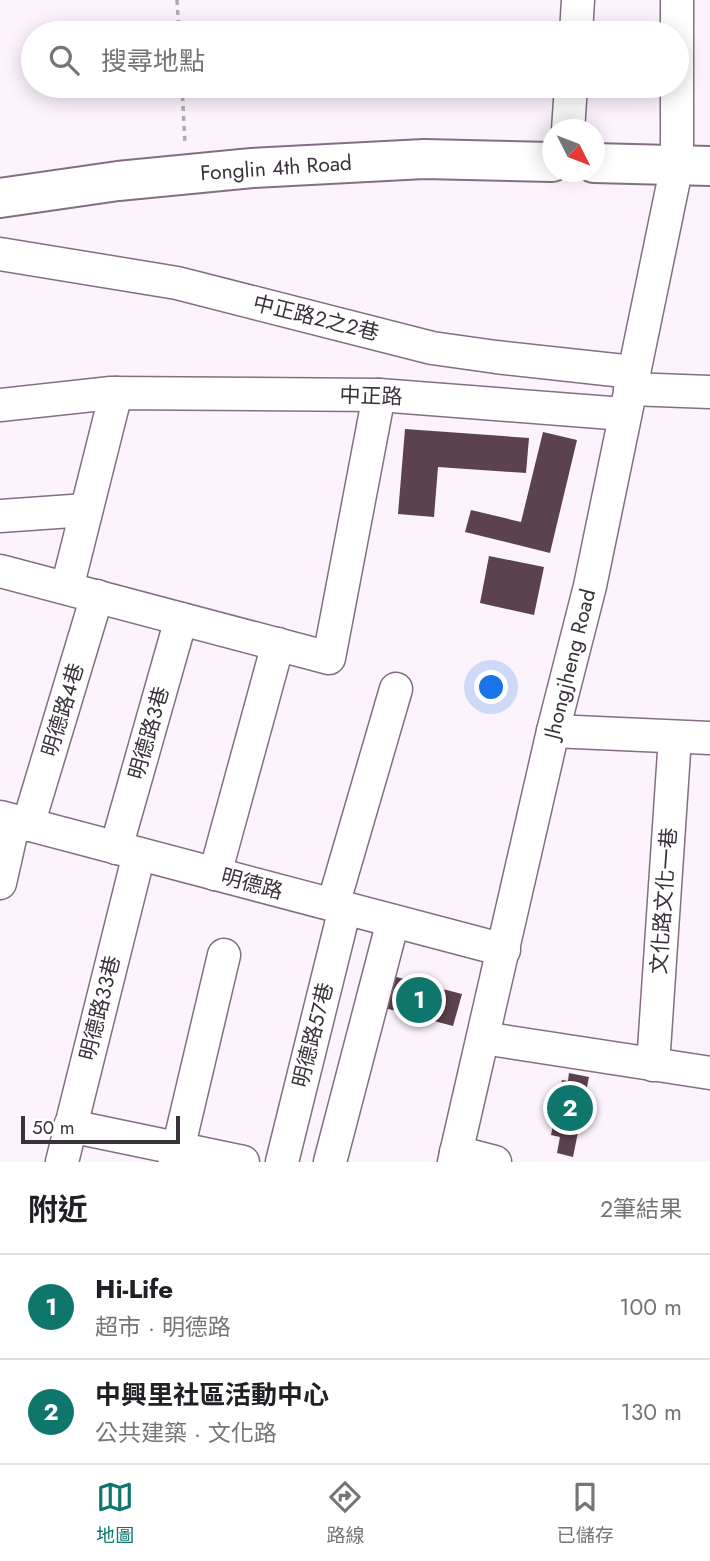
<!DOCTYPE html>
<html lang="zh-TW">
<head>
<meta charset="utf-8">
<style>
	:root { --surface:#fff; --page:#f2f2f2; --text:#202124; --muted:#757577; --line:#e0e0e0; --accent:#0f766e }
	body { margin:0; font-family:Jost,"Noto Sans TC",sans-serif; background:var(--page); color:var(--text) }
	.compass { position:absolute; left:542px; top:119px; width:63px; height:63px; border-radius:50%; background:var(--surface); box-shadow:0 4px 18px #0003; rotate:132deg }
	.scale { position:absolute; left:21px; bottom:18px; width:159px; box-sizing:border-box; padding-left:7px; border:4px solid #3a323b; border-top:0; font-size:19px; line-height:24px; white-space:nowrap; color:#3a323b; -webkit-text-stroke:5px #fff; paint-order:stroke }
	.you { position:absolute; left:492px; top:688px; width:24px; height:24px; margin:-18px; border:5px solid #fff; border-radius:50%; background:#1a73e8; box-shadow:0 0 0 10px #1a73e833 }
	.badge { display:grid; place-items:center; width:46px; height:46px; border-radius:50%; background:var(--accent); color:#fff; font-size:23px; font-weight:700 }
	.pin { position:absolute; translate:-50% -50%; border:4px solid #fff; box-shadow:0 2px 7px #0006 }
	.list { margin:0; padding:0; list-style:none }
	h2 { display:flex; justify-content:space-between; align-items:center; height:91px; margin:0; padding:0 28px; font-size:30px }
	h2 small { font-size:23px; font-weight:400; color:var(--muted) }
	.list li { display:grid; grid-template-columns:46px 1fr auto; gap:21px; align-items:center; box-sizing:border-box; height:105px; padding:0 28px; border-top:2px solid var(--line) }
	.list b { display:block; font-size:26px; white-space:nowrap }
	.list p { margin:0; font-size:23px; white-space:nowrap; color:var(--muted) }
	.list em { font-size:23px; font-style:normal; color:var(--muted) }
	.icon { flex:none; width:38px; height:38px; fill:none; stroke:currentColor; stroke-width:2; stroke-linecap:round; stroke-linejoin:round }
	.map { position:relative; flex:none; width:710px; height:1162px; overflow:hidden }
	.search { position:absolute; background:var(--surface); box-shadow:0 4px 18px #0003; left:21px; right:21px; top:21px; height:77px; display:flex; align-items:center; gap:18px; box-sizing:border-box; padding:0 24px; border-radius:38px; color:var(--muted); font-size:26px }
	.sheet { height:301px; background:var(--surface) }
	nav { display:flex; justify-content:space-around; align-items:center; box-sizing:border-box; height:98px; border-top:2px solid var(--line); background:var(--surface); font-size:19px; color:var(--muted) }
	nav a { display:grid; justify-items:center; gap:4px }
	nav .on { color:var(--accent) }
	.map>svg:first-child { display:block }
	.building { fill:#5b424d }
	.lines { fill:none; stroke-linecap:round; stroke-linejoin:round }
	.minor-casing { stroke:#826f83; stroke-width:35 }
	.major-casing { stroke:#826f83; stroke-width:42 }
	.path { stroke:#b2aab3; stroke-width:3.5; stroke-dasharray:5 5; stroke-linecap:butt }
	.minor { stroke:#fff; stroke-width:32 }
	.major { stroke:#fff; stroke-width:38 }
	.labels { text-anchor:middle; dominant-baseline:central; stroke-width:7; stroke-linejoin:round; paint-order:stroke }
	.street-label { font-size:21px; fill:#3a323b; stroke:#fff }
</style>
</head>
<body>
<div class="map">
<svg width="710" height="1162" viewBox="0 0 710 1162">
	<rect width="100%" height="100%" fill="#fcf3fc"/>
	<!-- building -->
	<g class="building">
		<path d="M405,429L529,438L526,473L438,467L434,517L398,514Z"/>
		<path d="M543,432L577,440L550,553L465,532L471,510L521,522Z"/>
		<path d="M489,556L544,567L534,615L480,603Z"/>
		<path d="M385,974L462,994L453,1026L377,1006Z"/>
		<path d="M569,1073L589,1077L573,1157L557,1153L560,1137L551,1135L562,1080L568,1081Z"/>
	</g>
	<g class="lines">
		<!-- minor casing -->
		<g class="minor-casing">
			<g id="minor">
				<path d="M576,33L578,0"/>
				<path d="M568,130L571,86"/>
				<path d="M0,254L177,283L432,348L496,357L633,372"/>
				<path d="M630,389L710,392"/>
				<path d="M0,405L111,393L379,395L624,414"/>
				<path d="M0,516L86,510"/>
				<path d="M0,571L329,658L379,395"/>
				<path d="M67,588L116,393"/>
				<path d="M553,731L710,738"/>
				<path d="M0,817L504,950"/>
				<path d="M28,825L97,596"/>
				<path d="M116,848L181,619"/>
				<path d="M215,874L278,644"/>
				<path d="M0,883L14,821"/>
				<path d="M333,905L396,689"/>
				<path d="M483,1038L710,1073"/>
				<path d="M653,1065L675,737"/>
				<path d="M70,1126L243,1162"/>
				<path d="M456,1152L495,1162"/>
				<path d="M62,1162L139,854"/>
				<path d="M175,1162L224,955"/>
				<path d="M282,1162L345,908"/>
				<path d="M330,1162L393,921"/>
				<path d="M454,1162L553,731L590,586L677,165V0"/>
			</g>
		</g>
		<!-- major casing -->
		<g class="major-casing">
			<g id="major">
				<path d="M594,163L710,166"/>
				<path d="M0,198L118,181L252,168L424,159L552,162"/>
			</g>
		</g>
		<!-- path -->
		<g class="path">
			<path d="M177,0L179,33"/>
			<path d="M182,86L185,144"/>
		</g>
		<!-- minor -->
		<use href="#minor" class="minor"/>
		<!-- major -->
		<use href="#major" class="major"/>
	</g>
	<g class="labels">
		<!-- street labels -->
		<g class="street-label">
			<text transform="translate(276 168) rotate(-4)">Fonglin 4th Road</text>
			<text transform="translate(316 318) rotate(14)">中正路2之2巷</text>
			<text transform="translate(371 396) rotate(2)">中正路</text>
			<text transform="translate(570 664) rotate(-76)">Jhongjheng Road</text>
			<text transform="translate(63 710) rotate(-73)">明德路4巷</text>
			<text transform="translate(149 733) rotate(-74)">明德路3巷</text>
			<text transform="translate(252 884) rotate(15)">明德路</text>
			<text transform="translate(664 901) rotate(-86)">文化路文化一巷</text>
			<text transform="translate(100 1008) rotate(-76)">明德路33巷</text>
			<text transform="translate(313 1035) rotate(-76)">明德路57巷</text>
		</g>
	</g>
</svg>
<svg class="compass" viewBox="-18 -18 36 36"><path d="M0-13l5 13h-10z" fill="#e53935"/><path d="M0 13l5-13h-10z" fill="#757577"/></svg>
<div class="scale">50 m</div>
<div class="you"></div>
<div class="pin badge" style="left:419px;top:1000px">1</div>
<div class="pin badge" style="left:570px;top:1108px">2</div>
<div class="search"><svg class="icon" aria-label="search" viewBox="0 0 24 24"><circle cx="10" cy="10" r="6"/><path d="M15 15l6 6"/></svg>搜尋地點</div>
</div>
<section class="sheet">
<h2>附近<small>2筆結果</small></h2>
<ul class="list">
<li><span class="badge">1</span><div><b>Hi-Life</b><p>超市 · 明德路</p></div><em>100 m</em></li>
<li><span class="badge">2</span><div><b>中興里社區活動中心</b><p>公共建築 · 文化路</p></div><em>130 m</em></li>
</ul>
</section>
<nav>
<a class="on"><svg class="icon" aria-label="map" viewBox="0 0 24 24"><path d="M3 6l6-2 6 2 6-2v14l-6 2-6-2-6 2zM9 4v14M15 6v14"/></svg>地圖</a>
<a><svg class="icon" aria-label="directions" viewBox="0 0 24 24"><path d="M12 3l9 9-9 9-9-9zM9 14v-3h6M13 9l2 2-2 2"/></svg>路線</a>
<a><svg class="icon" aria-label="saved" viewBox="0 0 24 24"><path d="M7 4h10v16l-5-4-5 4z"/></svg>已儲存</a>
</nav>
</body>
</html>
